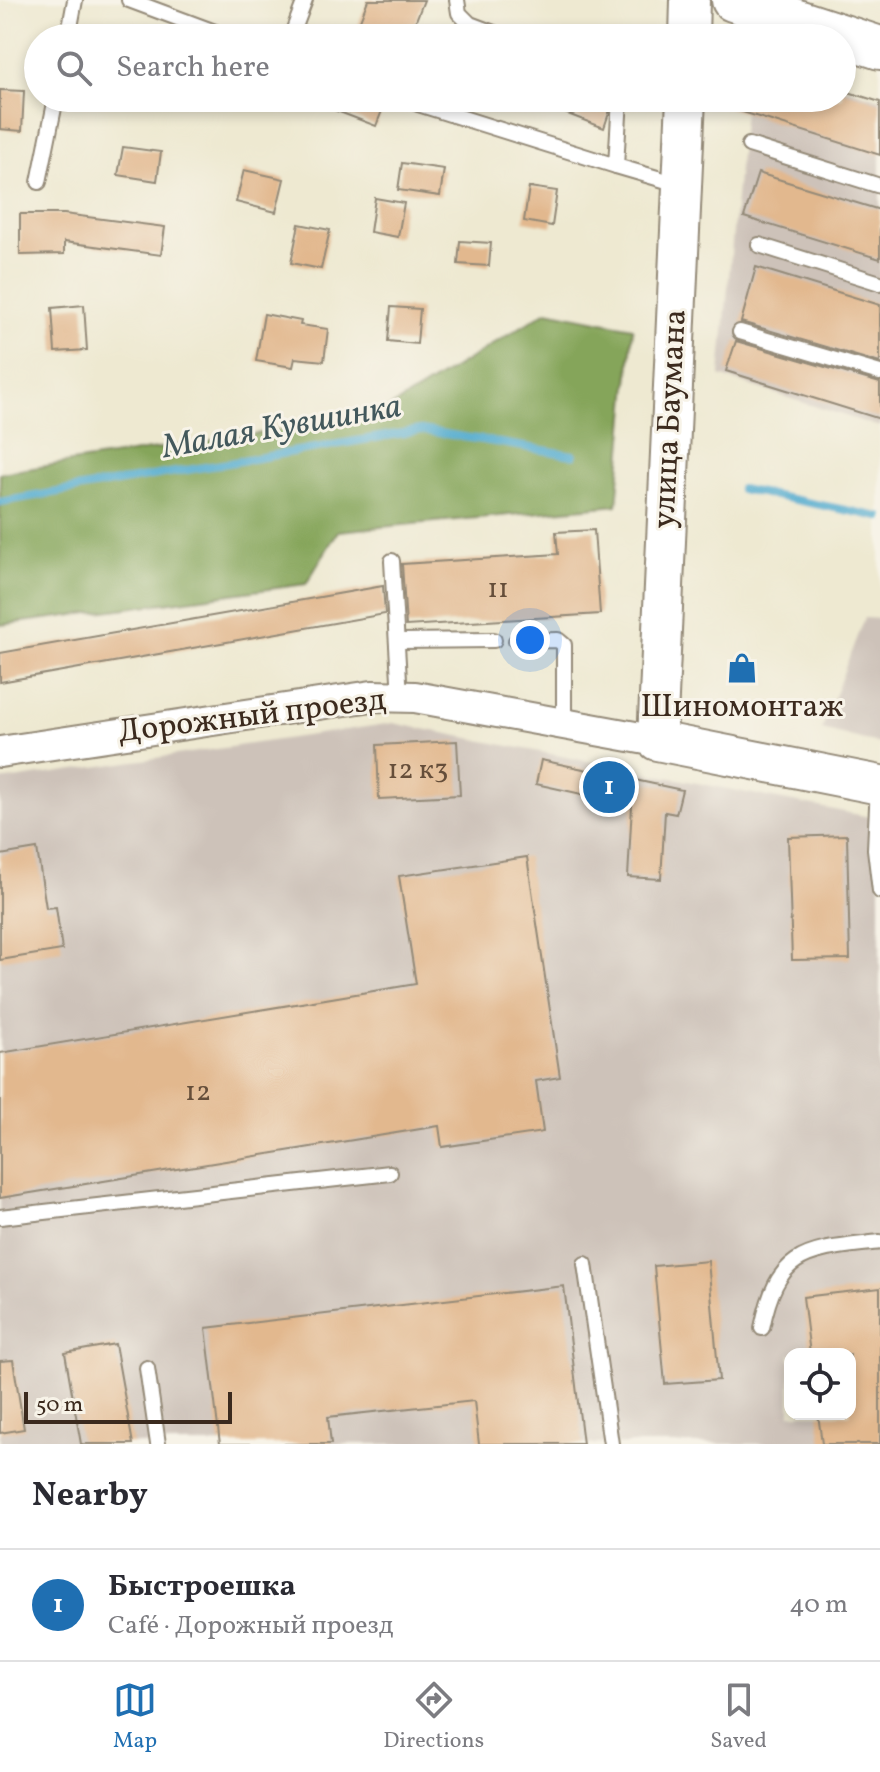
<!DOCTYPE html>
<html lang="en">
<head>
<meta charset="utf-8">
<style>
	:root { --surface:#fff; --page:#f2f2f3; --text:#2b2b33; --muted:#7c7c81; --line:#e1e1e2; --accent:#1f6fb2 }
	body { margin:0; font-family:Vollkorn,serif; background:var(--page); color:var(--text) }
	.controls { position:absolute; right:24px; bottom:24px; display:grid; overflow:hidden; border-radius:16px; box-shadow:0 4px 12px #0003 }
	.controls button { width:72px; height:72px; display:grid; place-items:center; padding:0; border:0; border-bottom:2px solid var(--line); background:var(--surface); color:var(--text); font:40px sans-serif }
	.scale { position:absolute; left:24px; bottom:20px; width:208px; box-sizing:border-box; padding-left:8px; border:4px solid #3b2a1e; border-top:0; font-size:22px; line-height:28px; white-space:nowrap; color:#3b2a1e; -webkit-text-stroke:6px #f7f3e8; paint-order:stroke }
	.you { position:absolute; left:530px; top:640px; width:28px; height:28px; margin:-20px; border:6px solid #fff; border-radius:50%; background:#1a73e8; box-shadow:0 0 0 12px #1a73e833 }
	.badge { display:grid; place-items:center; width:52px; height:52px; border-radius:50%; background:var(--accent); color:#fff; font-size:26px; font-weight:700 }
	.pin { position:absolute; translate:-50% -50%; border:4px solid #fff; box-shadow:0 2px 8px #0006 }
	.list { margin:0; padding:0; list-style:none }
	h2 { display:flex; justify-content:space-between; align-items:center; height:104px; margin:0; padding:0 32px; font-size:34px }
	h2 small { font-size:26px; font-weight:400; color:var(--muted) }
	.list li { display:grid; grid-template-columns:52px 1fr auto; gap:24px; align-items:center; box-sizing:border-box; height:112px; padding:0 32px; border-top:2px solid var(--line) }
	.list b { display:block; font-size:30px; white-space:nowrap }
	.list p { margin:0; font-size:26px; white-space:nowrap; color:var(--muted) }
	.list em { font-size:26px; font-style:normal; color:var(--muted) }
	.icon { flex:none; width:44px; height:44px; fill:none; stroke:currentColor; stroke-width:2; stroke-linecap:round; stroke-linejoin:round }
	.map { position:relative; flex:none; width:880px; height:1444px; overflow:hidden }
	.search { position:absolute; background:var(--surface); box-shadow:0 4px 12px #0003; left:24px; right:24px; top:24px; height:88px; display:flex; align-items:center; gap:20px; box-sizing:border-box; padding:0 28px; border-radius:44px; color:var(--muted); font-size:30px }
	.sheet { height:216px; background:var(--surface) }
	nav { display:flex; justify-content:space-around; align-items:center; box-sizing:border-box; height:112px; border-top:2px solid var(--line); background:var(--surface); font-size:22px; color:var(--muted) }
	nav a { display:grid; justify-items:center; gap:4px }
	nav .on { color:var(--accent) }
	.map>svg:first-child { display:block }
	.industrial { fill:#cdc2b9; fill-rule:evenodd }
	.forest { fill:#85a55a; stroke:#60683c; stroke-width:2 }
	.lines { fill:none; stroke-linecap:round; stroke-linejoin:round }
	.stream { stroke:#52accf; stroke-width:8 }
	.building { fill:#e2b88e }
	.service-casing { stroke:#948a78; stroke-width:18 }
	.minor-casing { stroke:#948a78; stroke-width:34 }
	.tertiary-casing { stroke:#948a78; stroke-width:42 }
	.secondary-casing { stroke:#948a78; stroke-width:46 }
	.service { stroke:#fff; stroke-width:14 }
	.minor { stroke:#fff; stroke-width:30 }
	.tertiary { stroke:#fff; stroke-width:38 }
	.secondary { stroke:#fff; stroke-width:42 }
	.labels { text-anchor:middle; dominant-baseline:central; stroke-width:6; stroke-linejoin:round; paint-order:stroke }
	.number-label { font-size:28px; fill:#654e3a }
	.street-label { font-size:32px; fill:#3b2a1e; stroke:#f7f3e8 }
	.poi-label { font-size:32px; fill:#3b2a1e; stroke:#f7f3e8 }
	.water-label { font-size:34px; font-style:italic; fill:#43585c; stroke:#f7f3e8 }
</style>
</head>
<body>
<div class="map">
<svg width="880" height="1444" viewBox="0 0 880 1444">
	<rect width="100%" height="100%" fill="#f7f3e8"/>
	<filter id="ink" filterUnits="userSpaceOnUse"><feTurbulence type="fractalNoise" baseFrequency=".0125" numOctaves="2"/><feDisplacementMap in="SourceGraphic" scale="16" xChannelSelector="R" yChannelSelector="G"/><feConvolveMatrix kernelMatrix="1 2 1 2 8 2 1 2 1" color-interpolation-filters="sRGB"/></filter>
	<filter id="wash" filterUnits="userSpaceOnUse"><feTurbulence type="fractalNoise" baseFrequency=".006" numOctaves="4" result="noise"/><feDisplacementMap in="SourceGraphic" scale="32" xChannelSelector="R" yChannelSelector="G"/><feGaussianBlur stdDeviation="1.8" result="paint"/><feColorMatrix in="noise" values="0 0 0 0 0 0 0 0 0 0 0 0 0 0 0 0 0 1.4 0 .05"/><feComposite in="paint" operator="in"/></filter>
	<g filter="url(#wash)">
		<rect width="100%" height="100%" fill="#eee9d1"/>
		<!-- industrial -->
		<g class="industrial">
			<path d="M842,87L880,99V427L720,376L745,98H842Z"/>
			<path d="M864,618L880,619V744L822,729Z"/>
			<path d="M393,723L880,819V1444H0V781ZM790,1354H850V1414H790Z"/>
		</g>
		<!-- forest -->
		<path class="forest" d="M547,311L633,328L617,505L338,531L306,584L0,625V473L378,415Z"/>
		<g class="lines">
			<!-- stream -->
			<g class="stream">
				<path d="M741,489L880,517"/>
				<path d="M0,502L421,430L573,455"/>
			</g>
		</g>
		<g id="blocks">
			<!-- building -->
			<g class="building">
				<path d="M368,0H424L409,38H353Z"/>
				<path d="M0,90L24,91L22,131L0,129Z"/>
				<path d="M842,90L880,102V155L714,103L715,98H842Z"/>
				<path d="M308,98H387L376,126L308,100Z"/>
				<path d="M531,98H600L610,102L609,113L604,128L531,100Z"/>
				<path d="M123,147L161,152L157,181L118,175Z"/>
				<path d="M402,163L444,169L440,196L398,190Z"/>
				<path d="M244,170L284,179L276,212L236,202Z"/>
				<path d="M758,173L880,210V259L744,217Z"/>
				<path d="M529,187L557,191L552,226L524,221Z"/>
				<path d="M375,198L404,203L398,237L370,232Z"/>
				<path d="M20,214H64L165,227L161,255L64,242V254L20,255Z"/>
				<path d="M299,224L330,230L321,269L291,263Z"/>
				<path d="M460,241L491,243L489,266L458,264Z"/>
				<path d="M756,267L880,305V363L741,322Z"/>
				<path d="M84,305L87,350L55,352L52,308Z"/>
				<path d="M391,307L420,309L417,344L388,341Z"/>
				<path d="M264,314L301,321L300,325L328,329L324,361L295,358L293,367L256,361Z"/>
				<path d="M736,341L880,383V419L726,371Z"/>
				<path d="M594,530L600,614L406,626L402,564L558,554L556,532Z"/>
				<path d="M383,586L385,614L0,682V653Z"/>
				<path d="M457,741L460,795L379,799L377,745Z"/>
				<path d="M541,760L682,790L676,814L665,812L661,879L628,877L632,805L536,784Z"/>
				<path d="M847,835L850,959L792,960L788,837Z"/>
				<path d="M37,849L46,908L56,907L62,950L0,960V855Z"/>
				<path d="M527,857L560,1077L536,1081L543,1132L442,1147L439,1126L0,1198V1053L416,984L399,876Z"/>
				<path d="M708,1261L719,1380L665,1384L654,1266Z"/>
				<path d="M564,1286L583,1444H479L474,1401L328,1417L331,1444H220L206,1328Z"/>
				<path d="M880,1288V1444H822L818,1414H850V1354H810L803,1297Z"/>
				<path d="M115,1344L133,1444H81L65,1353Z"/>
				<path d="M13,1360L24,1429L0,1433V1361Z"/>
			</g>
		</g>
	</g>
	<g filter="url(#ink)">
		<use href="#blocks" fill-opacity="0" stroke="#948a78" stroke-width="2"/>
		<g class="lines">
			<!-- service casing -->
			<g class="service-casing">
				<g id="service">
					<path d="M129,0L231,38"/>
					<path d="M457,0L459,13L470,24L507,38"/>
					<path d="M68,38L75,0"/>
					<path d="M287,38L293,32L305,0"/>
					<path d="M620,98L616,166L681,185"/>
					<path d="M418,104L616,166"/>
					<path d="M749,145L880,186"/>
					<path d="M39,182L56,98"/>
					<path d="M759,245L880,283"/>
					<path d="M740,332L880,373"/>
					<path d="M392,561L400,697"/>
					<path d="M399,641L494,640"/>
					<path d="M516,641L558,640L564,645V724"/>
					<path d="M878,785L875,849L880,891"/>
					<path d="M0,1217L390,1173"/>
					<path d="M585,1264L611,1444"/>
					<path d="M762,1328C778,1248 808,1251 880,1242"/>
					<path d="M147,1368L158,1444"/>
				</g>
			</g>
			<!-- minor casing -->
			<g class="minor-casing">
				<path id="minor" d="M0,752L372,696L415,697L657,741"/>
			</g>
			<!-- tertiary casing -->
			<g class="tertiary-casing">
				<g id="tertiary">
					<path d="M689,38L690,0"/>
					<path d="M686,98L657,741L880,785"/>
				</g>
			</g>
			<!-- secondary casing -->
			<g class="secondary-casing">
				<path id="secondary" d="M733,0L880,48"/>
			</g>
			<!-- service -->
			<use href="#service" class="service"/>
			<!-- minor -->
			<use href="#minor" class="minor"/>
			<!-- tertiary -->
			<use href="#tertiary" class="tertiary"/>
			<!-- secondary -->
			<use href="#secondary" class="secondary"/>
		</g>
	</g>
	<!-- icons -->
	<defs>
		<g id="shop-bare" transform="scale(2.4)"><path d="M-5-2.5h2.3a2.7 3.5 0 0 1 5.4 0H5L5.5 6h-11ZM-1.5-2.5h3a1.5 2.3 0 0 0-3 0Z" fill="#1f6fb2" stroke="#f7f3e8" stroke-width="2.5" paint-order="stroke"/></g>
	</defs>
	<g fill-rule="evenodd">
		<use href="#shop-bare" x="742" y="668"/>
	</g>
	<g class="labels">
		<!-- number labels -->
		<g class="number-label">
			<text x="498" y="589">11</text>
			<text x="418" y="770">12 к3</text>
			<text x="198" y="1092">12</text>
		</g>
		<!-- street labels -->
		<g class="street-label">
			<text transform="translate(671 419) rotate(-87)">улица Баумана</text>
			<text transform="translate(252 717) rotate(-7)">Дорожный проезд</text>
		</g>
		<!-- poi labels -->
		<g class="poi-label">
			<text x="742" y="708">Шиномонтаж</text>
		</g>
		<!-- water labels -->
		<g class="water-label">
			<text transform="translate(282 428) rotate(-10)">Малая Кувшинка</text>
		</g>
	</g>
</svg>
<div class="controls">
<button><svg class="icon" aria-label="locate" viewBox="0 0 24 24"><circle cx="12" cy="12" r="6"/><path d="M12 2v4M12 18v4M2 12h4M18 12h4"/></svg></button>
</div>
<div class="scale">50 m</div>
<div class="you"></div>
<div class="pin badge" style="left:609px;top:787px">1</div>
<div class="search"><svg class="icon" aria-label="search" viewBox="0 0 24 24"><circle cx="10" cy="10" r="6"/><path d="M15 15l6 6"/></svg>Search here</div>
</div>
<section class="sheet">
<h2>Nearby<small></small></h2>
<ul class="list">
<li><span class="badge">1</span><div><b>Быстроешка</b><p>Café · Дорожный проезд</p></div><em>40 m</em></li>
</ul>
</section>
<nav>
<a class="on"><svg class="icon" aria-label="map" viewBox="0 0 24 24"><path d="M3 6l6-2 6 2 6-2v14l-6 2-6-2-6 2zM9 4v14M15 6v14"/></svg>Map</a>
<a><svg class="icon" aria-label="directions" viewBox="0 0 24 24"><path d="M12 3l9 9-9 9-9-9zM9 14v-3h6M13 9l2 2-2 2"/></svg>Directions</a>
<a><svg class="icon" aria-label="saved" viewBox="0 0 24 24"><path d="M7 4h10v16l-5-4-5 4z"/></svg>Saved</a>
</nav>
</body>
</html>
